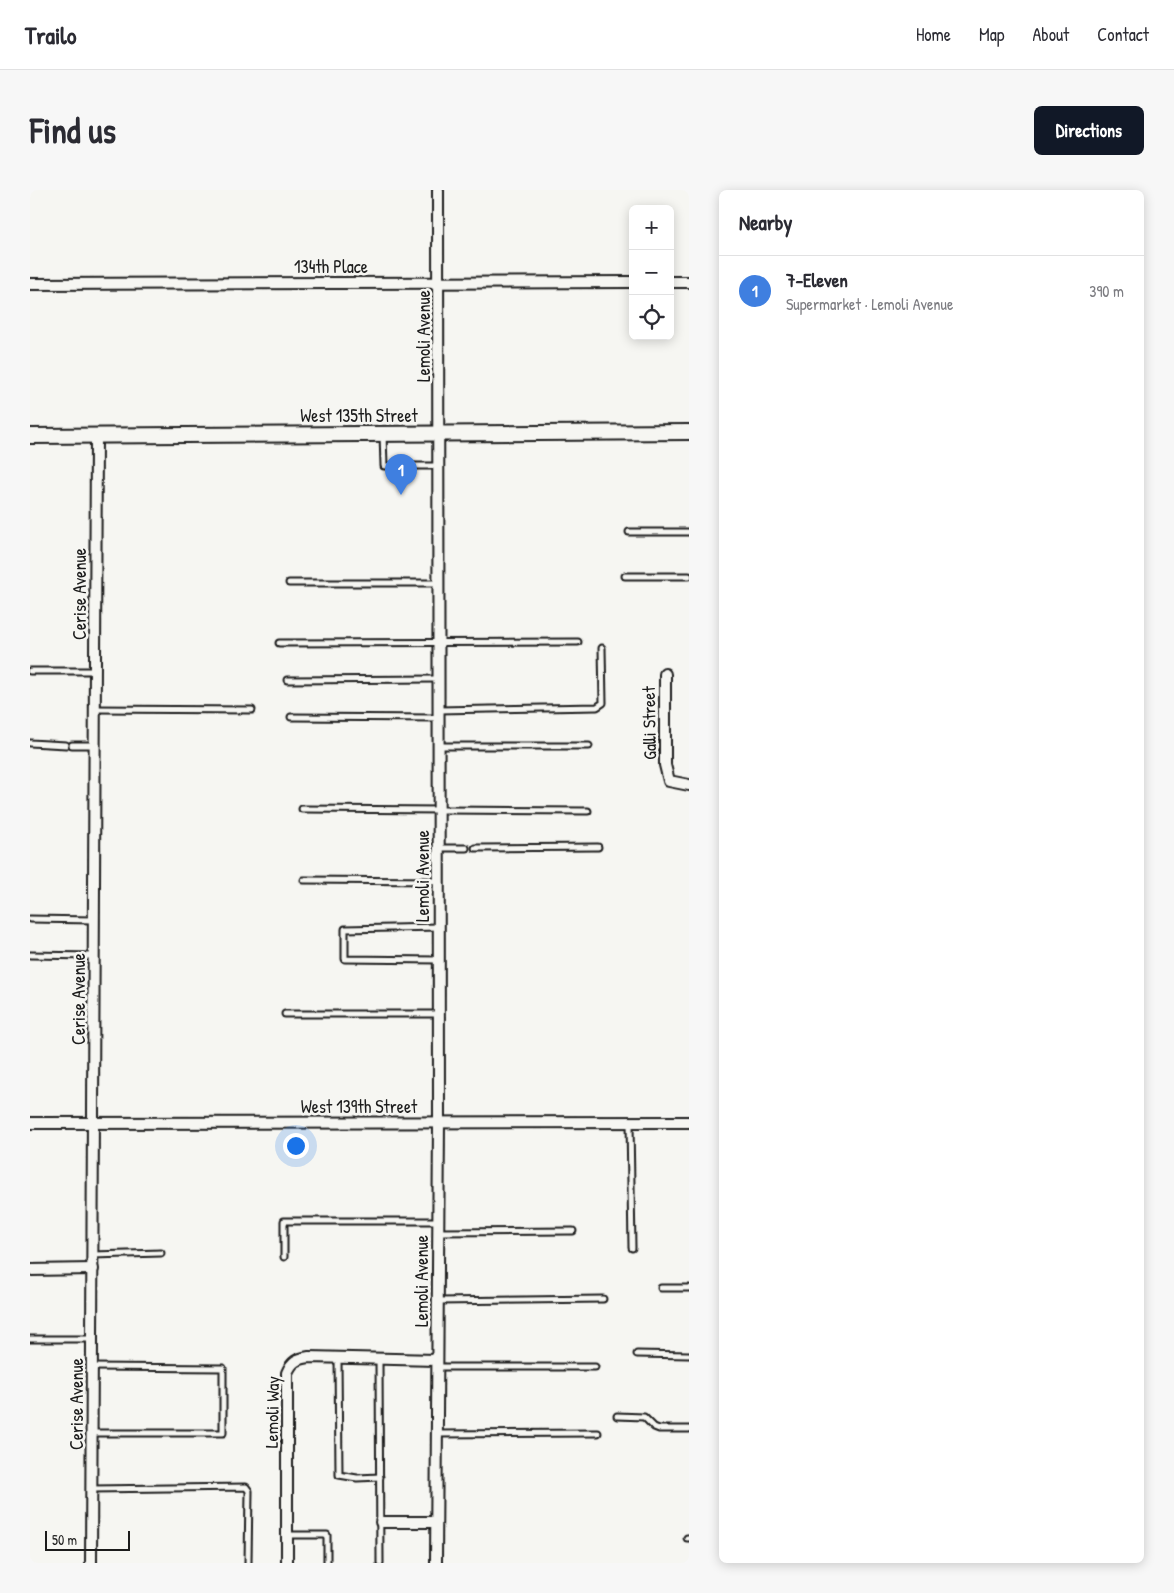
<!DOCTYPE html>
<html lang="en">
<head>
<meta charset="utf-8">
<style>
	:root { --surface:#fff; --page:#f7f7f7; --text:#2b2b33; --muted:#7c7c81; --line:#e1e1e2; --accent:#111827 }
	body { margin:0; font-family:"Patrick Hand",sans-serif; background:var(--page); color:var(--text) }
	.controls { position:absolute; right:15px; top:15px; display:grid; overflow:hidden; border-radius:8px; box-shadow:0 2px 12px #0003 }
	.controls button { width:45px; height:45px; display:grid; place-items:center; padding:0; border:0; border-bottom:1px solid var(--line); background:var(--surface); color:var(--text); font:25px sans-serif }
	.scale { position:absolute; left:15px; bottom:12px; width:85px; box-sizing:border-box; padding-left:5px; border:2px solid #1c1c1c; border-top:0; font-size:14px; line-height:18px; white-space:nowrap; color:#1c1c1c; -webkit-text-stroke:4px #f6f6f2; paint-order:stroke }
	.you { position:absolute; left:265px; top:955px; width:18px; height:18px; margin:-12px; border:4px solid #fff; border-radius:50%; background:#1a73e8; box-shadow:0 0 0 8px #1a73e833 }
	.badge { display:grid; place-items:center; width:32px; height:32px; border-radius:50%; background:var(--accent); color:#fff; font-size:16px; font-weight:700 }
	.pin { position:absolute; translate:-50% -41px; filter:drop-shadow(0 1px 2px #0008) }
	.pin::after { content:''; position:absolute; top:26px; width:18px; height:15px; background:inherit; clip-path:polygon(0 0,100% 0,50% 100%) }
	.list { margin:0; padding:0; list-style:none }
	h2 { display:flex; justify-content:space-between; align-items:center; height:65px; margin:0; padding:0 20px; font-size:21px }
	h2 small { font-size:16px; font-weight:400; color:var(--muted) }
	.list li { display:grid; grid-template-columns:32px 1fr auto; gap:15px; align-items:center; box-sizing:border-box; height:70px; padding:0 20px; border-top:1px solid var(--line) }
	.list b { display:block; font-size:19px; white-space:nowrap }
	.list p { margin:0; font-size:16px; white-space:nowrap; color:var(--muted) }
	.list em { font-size:16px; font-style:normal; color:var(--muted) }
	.icon { flex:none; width:28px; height:28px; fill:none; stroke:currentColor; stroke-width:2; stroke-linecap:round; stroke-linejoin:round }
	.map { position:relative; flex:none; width:659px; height:1373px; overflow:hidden; border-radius:8px }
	header { display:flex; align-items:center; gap:30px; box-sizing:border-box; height:70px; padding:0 25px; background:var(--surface); border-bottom:1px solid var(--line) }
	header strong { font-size:24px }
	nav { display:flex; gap:28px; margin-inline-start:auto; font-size:18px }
	.intro { display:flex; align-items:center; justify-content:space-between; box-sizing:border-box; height:120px; padding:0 30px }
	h1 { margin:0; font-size:35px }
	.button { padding:12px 22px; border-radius:8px; background:var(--accent); color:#fff; font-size:18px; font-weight:700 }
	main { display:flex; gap:30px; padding:0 30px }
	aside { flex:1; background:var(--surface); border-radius:8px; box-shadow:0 2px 12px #0003 }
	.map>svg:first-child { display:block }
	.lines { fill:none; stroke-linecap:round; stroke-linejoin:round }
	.service-casing { stroke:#1c1c1c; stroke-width:9 }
	.minor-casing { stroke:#1c1c1c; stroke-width:14 }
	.tertiary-casing { stroke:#1c1c1c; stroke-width:18 }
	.service { stroke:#f6f6f2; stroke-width:5 }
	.minor { stroke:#f6f6f2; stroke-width:10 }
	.tertiary { stroke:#f6f6f2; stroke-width:14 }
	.labels { text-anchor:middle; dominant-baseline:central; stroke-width:5; stroke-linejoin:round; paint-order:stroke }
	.street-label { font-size:18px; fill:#1c1c1c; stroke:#f6f6f2 }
</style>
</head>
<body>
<header>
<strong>Trailo</strong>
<nav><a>Home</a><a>Map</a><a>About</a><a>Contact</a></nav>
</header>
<div class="intro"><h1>Find us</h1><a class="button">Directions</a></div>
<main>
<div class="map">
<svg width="659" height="1373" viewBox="0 0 659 1373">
	<rect width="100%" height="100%" fill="#f6f6f2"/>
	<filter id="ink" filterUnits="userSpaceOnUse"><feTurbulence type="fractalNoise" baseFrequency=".02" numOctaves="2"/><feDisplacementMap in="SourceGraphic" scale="10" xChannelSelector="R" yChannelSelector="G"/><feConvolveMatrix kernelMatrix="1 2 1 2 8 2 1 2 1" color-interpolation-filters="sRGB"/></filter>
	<g filter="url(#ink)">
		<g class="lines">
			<!-- service casing -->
			<g class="service-casing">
				<g id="service">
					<path d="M353,244L354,276H408"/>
					<path d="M599,342H659"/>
					<path d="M595,386H659"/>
					<path d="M259,393H408"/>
					<path d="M249,453L548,452"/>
					<path d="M0,481H64"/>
					<path d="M257,490L408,489"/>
					<path d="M65,519L222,520"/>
					<path d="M409,520L567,517L573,513L572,458"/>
					<path d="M261,527L408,528"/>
					<path d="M0,553L36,555"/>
					<path d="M42,555H64"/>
					<path d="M409,556H559"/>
					<path d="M272,619L558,621"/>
					<path d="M409,658H436"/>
					<path d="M445,658L568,657"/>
					<path d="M274,690L409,691"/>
					<path d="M0,729L64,730"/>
					<path d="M409,737L315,739V769L409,770"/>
					<path d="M0,765L63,766"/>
					<path d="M255,824H409"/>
					<path d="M600,933L602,1058"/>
					<path d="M408,1042L543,1041"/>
					<path d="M63,1065L131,1063"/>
					<path d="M254,1067V1031H408"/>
					<path d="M631,1098H659"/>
					<path d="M408,1111L573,1109"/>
					<path d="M0,1149H62"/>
					<path d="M607,1164L659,1165"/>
					<path d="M308,1168L309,1285L327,1288L350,1287"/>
					<path d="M349,1169L350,1373"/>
					<path d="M408,1177H565"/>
					<path d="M587,1226L614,1227L624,1237L629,1239H659"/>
					<path d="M62,1243H193V1178L62,1177"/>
					<path d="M407,1244L568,1243"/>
					<path d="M62,1299L216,1297L219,1301L218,1373"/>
					<path d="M257,1345H297V1373"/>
					<path d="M657,1348H659"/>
				</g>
			</g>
			<!-- minor casing -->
			<g class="minor-casing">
				<g id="minor">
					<path d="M640,92H659"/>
					<path d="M0,94L603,92"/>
					<path d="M635,484V575L639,591L659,595"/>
					<path d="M0,933L659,932"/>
					<path d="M0,1080L63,1079"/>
					<path d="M351,1332H406"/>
					<path d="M61,1373L66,245"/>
					<path d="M257,1373V1183C262,1171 267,1169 279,1167L407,1170"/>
					<path d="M406,1373L409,932L408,0"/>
				</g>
			</g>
			<!-- tertiary casing -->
			<g class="tertiary-casing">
				<path id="tertiary" d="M0,246L659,242"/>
			</g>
			<!-- service -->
			<use href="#service" class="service"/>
			<!-- minor -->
			<use href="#minor" class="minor"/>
			<!-- tertiary -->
			<use href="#tertiary" class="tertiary"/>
		</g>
	</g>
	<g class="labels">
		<!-- street labels -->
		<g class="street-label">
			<text x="301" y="76">134th Place</text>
			<text transform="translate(393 146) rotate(-90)">Lemoli Avenue</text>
			<text x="329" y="225">West 135th Street</text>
			<text transform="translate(49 404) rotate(-90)">Cerise Avenue</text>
			<text transform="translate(619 533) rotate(-91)">Galli Street</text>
			<text transform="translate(392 686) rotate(-90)">Lemoli Avenue</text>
			<text transform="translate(48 809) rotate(-90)">Cerise Avenue</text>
			<text x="329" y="916">West 139th Street</text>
			<text transform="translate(391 1091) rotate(-90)">Lemoli Avenue</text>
			<text transform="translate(46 1214) rotate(-90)">Cerise Avenue</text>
			<text transform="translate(242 1222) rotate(-89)">Lemoli Way</text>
		</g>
	</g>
</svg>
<div class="controls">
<button>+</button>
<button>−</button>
<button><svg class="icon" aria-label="locate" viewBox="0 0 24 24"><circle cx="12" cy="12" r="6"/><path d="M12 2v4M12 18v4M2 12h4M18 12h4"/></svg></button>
</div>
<div class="scale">50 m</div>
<div class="you"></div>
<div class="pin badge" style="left:371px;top:305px;background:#3f7fe0">1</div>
</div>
<aside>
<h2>Nearby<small></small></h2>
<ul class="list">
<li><span class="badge" style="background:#3f7fe0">1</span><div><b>7-Eleven</b><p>Supermarket · Lemoli Avenue</p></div><em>390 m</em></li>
</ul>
</aside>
</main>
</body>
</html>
